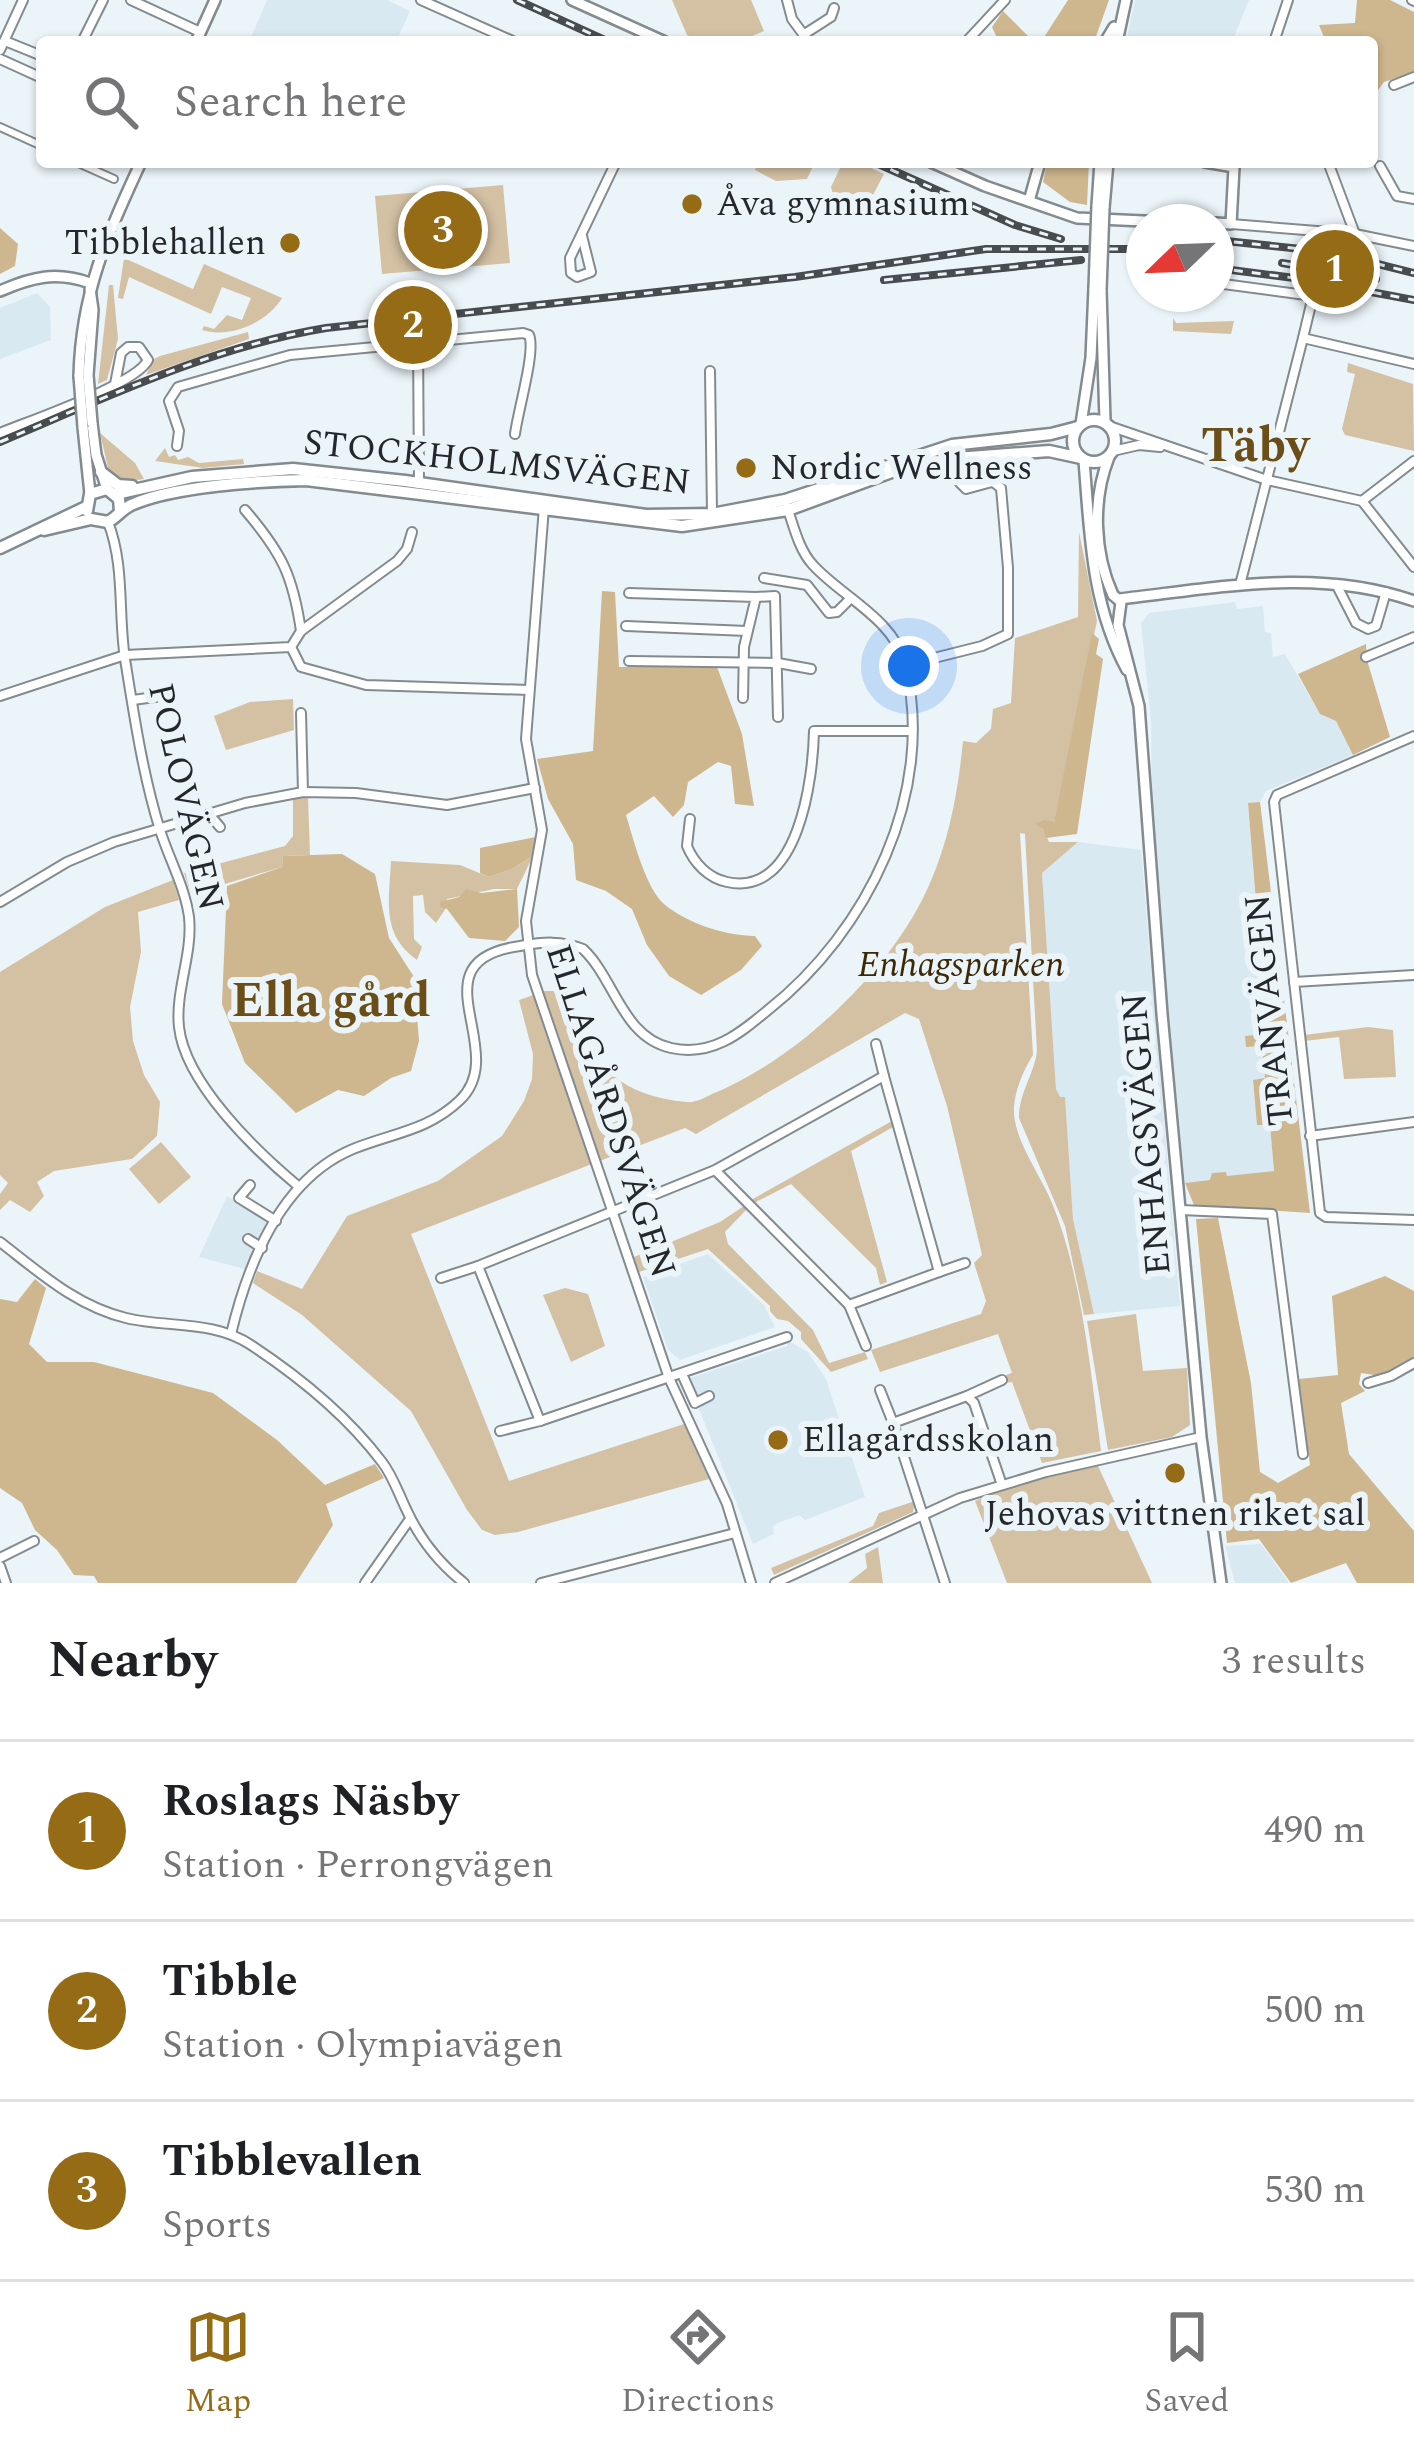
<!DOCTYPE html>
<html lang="en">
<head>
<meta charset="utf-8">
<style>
	:root { --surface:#fff; --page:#f6f6f6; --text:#202124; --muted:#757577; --line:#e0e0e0; --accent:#956b16 }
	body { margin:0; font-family:Spectral,serif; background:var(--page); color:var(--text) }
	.compass { position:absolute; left:1126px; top:204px; width:108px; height:108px; border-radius:50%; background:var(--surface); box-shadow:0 3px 9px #0004; rotate:247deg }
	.you { position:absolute; left:909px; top:666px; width:42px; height:42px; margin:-30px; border:9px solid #fff; border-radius:50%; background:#1a73e8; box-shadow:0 0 0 18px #1a73e833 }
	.badge { display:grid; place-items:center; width:78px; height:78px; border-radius:50%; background:var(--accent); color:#fff; font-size:39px; font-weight:700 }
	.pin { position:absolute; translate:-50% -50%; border:6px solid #fff; box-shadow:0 3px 12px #0006 }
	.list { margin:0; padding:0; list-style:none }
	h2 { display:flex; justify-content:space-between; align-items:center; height:156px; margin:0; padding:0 48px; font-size:51px }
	h2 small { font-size:39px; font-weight:400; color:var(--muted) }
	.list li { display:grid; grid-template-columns:78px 1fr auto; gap:36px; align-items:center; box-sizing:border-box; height:180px; padding:0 48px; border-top:3px solid var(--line) }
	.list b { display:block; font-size:45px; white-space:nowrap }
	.list p { margin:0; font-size:39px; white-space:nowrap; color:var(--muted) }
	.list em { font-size:39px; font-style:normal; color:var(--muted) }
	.icon { flex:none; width:66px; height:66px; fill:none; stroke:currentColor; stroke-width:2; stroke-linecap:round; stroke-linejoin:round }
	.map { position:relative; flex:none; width:1414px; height:1583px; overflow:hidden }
	.search { position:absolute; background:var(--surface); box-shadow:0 3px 9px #0004; left:36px; right:36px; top:36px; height:132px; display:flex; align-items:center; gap:30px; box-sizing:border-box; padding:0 42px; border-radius:12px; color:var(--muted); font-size:45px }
	.sheet { height:696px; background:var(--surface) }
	nav { display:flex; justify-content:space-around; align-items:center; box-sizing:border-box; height:168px; border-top:3px solid var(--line); background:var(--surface); font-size:33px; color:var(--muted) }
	nav a { display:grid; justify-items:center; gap:6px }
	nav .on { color:var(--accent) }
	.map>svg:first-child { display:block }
	.built { fill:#d9e9f2 }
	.green { fill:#d4c1a4 }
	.forest { fill:#ceb68e }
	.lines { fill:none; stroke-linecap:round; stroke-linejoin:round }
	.pedestrian-casing { stroke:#838b8f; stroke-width:10 }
	.minor-casing { stroke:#838b8f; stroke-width:12 }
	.tertiary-casing { stroke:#838b8f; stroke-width:14 }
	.secondary-casing { stroke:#838b8f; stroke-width:15 }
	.pedestrian { stroke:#fff; stroke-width:6 }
	.minor { stroke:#fff; stroke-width:8 }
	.tertiary { stroke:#fff; stroke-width:9 }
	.secondary { stroke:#fff; stroke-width:10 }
	.rail-casing { stroke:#484c4e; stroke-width:8 }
	.rail { stroke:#ebf4f9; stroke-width:3; stroke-dasharray:9; stroke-linecap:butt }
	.tertiary-bridge-casing { stroke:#838b8f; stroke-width:14; stroke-linecap:butt }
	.tertiary-bridge { stroke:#fff; stroke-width:9 }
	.poi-dot { fill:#956b16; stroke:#ebf4f9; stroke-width:4.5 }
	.labels { text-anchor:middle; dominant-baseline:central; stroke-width:12; stroke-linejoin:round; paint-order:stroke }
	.poi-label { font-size:36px; fill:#25282a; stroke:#ebf4f9; text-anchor:start }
	.street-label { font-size:36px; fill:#25282a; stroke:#ebf4f9 }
	.park-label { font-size:36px; font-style:italic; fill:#3b2907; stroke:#ebf4f9 }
	.district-label { font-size:48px; font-weight:bold; fill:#6b4e17; stroke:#ebf4f9 }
</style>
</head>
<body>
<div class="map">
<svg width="1414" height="1583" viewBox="0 0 1414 1583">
	<rect width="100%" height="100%" fill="#ebf4f9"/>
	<!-- built -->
	<g class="built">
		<path d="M267,0H387L410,11L396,42H249Z"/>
		<path d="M1135,0H1249L1232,42H1126Z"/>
		<path d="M37,293L50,307L51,340L0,359V308Z"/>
		<path d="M1235,602L1237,609L1263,606L1265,632L1271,633L1273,657L1285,654L1320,714L1336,721L1353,755L1266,791L1260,802L1248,804L1265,1014L1261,1016L1263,1034L1247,1047L1262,1045L1265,1079L1253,1081L1257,1124H1270L1274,1172L1185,1183L1152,837L1151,722L1141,623L1149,613Z"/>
		<path d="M1078,842L1141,850L1180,1306L1094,1314L1073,1219L1065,1098L1059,1097L1056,1089L1042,873Z"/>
		<path d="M227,1196L268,1221L245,1269L199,1257Z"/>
		<path d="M708,1254L764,1305L775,1327L680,1360L668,1350L643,1277Z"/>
		<path d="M787,1340L808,1352L826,1379L865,1497L805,1520L799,1515L778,1523L773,1527L774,1534L753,1544L687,1379L787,1346Z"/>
		<path d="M1261,1544L1289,1583H1235L1225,1546Z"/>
	</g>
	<!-- green -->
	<g class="green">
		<path d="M672,0H751L764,31C738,43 712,48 687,35Z"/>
		<path d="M759,162H815L807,179L776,181L755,170Z"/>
		<path d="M843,162H859L884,174L865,210L833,195L831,187Z"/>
		<path d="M503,185L510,263L382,274L375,196Z"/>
		<path d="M124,258L193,289L204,264L282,298C268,322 230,339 202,330L204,326L214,329L227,315L242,320L251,298L222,287L211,314L129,277L123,299L118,298Z"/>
		<path d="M109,285H113L118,339L107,380L98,384Z"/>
		<path d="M1173,318L1176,323L1234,321L1231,334L1173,331Z"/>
		<path d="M248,332L249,339L146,375L154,359L160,356Z"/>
		<path d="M1348,363L1413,384L1414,451L1345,435L1342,429L1355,374L1347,372Z"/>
		<path d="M100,433L135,463L144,479L122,482L109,472Z"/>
		<path d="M165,448L169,457L175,455L178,460L188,457L199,463L243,459L244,464L203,468L155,461Z"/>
		<path d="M1079,532L1097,621L1054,823L1043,829L1049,842H1078L1042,873L1056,1089L1060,1097H1065L1073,1219L1094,1314L1084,1315L1065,1226L1019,1118C1019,1092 1034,1075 1037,1051L1025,834L1020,833L1033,1055C1024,1069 1015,1090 1014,1107C1012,1138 1041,1175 1052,1203C1082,1276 1091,1373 1101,1451L1042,1463L1012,1382L1006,1383L1003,1376L1012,1373L998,1334L880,1372L871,1350L981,1314L986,1301L974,1263L982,1255L947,1106L919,1019L905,1013L696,1134L685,1128L411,1234L509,1481L684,1424L709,1479L518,1532L495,1535L482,1530L467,1510L411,1411L302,1315L253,1283L257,1271L302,1289L347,1216L438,1181L502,1136L524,1101L532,1079L533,1054L519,1000L545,991H557C585,1054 612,1096 687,1102C695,1103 704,1098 712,1094C797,1060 894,968 930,883C950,837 958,791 963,741L976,743L991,729L993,709L1011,703L1015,638L1078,617Z"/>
		<path d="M293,699L294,730L226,750L214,716L250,702Z"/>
		<path d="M308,797L310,855L283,856L282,867L191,894L184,873L285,846L293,836V799Z"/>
		<path d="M533,856L517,889H494L447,899L446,908L436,923L425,912L423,895L413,896L414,939L422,947L417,960C381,934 389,902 391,861L460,865L489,877L512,869Z"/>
		<path d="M173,880L179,900L138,912L141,952L130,1007L133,1041L144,1075L160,1102L157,1136L132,1159L54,1171L37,1182L44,1196L30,1212L10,1200L0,1210V1194L8,1183L0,1175V972L105,907Z"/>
		<path d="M1368,1027L1393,1030L1396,1077L1344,1079L1339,1037L1304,1041V1035Z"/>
		<path d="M892,1121L893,1127L851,1151L887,1282L880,1285L876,1268L791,1184L754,1203L751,1200Z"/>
		<path d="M161,1142L191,1177L159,1204L129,1169Z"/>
		<path d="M744,1206L747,1209L725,1232L728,1244L813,1330L829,1363L865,1352L868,1359L831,1372L801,1339V1332L788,1321L777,1319L770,1311V1306L708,1249L639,1272L634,1257L720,1222Z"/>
		<path d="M565,1288L588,1294L605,1346L571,1362L543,1295Z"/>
		<path d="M1136,1314L1143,1371L1187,1368L1190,1425L1172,1437L1108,1450L1087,1321Z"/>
		<path d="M1098,1466L1152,1583H1007L975,1501L1012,1485Z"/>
		<path d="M915,1501L913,1512L774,1575L771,1568L873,1526L879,1513Z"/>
		<path d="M878,1547L883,1583H848L867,1568L865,1554Z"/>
	</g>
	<!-- forest -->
	<g class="forest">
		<path d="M1068,0H1109L1094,42H1041Z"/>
		<path d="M1357,0H1390L1414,12V72L1384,82L1372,98V42H1326L1319,25L1355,23Z"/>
		<path d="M1003,11L1034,42H999L992,27Z"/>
		<path d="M1047,162H1089L1087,205L1070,202L1043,182Z"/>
		<path d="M0,228L18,244L15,266L0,274Z"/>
		<path d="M602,591L615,592L619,667H717L742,734L754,806L735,804L731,766L718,762L688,782L684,805L673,817L654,796L626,815C633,838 646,889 664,904C688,924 724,935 755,936L762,946L741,970L701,995L669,976L647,945L632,909L606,891L576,880L573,844L548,799L537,759L593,751Z"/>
		<path d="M1092,633L1099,639L1096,654L1103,659L1077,834L1046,838L1043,829L1035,824L1044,820L1054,822Z"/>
		<path d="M1366,644L1367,660L1390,737L1353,755L1336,721L1320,714L1298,674Z"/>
		<path d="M1260,802L1310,1213L1194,1205L1185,1183L1210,1180L1212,1173L1226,1172L1227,1176L1274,1171L1270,1125H1257L1253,1080L1265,1078L1262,1046L1246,1047L1245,1036L1263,1034L1261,1016L1265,1013L1248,803Z"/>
		<path d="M536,837L533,856L512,869L489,877L480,873V848Z"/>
		<path d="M342,854L375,874L389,938L414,977L419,1041L411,1071L391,1078L364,1096L338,1090L296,1113L245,1063L222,1004L227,886L282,867L283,856Z"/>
		<path d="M466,889L481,893L517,889L519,927L505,941L469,938L447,909L440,907V902L459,897Z"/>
		<path d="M1218,1218L1251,1383L1260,1472L1278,1483L1310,1465L1299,1379L1338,1375L1332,1296L1385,1276L1414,1291V1360L1381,1376L1361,1373L1359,1384L1365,1391L1341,1403L1349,1454L1414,1531V1583H1357L1346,1563L1291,1583L1259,1539L1227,1543L1196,1219Z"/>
		<path d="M35,1279L46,1288L29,1344L47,1362H94L213,1393L277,1440L325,1485L375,1464L384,1478L326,1504L333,1525L296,1583H98L94,1576L74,1575L57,1550L35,1530L22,1503L0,1488V1299L17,1302Z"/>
	</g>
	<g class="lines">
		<!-- pedestrian casing -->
		<g class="pedestrian-casing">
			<g id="pedestrian">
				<path d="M0,127L42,146"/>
				<path d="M76,162L114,179"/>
			</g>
		</g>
		<!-- minor casing -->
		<g class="minor-casing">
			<g id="minor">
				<path d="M131,0L200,32"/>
				<path d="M421,0L515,42"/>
				<path d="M787,0L792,19L809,42"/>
				<path d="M1412,0L1414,1"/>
				<path d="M803,35L831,17L834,8"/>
				<path d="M5,41L42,56"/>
				<path d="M82,42L103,0"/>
				<path d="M966,42L1005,0"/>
				<path d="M1274,42L1288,0"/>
				<path d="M0,50L23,0"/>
				<path d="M0,59L42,78"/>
				<path d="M1394,85L1414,77"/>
				<path d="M1328,162L1355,234"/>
				<path d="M1380,166L1397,196L1414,199"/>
				<path d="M1231,224L1355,234L1414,246"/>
				<path d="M582,236L591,272L577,277L571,273L570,258L616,162"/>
				<path d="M1216,283L1313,296L1303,338L1414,364"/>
				<path d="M418,340L419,484"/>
				<path d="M710,371L712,514"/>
				<path d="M1109,426L1267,480L1362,501L1414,567"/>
				<path d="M0,433C29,421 137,384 148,360L139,347H128L121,353L115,384"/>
				<path d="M177,446L179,431L169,401L178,387L290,355L523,333L529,335C536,351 518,410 515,434"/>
				<path d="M1113,451L1139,445L1160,447"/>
				<path d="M1362,501L1414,461"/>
				<path d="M544,507L526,739L542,830L526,921L532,975L669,1378L727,1504L751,1583"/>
				<path d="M245,510C282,553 293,576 301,631"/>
				<path d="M108,522C125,566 118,613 125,659C134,715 143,776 160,830C169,859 185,887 189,917C193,954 175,991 179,1027C185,1083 256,1151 298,1186"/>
				<path d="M764,578L807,585L829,613L837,612L851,598"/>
				<path d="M1336,584L1356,623L1368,629L1376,626L1386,592"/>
				<path d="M1240,585L1303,338"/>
				<path d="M629,593L756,597L744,647L743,698"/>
				<path d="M756,597L775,596L778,717"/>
				<path d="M626,626L747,631"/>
				<path d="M291,647L301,667L366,685L529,690"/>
				<path d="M1366,657L1414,637"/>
				<path d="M629,661L778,663L811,669"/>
				<path d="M906,665L982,646L1008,634V568L1001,488L982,473L966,472L960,483L966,489L992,482"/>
				<path d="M0,696L125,655L291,647L301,631L397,561L407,549L412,532"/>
				<path d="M133,700L162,696"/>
				<path d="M301,713L303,792"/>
				<path d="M1414,736L1277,795L1274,802L1320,1213L1326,1217L1414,1220"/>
				<path d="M208,813L220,827"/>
				<path d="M690,819L687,846C694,863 708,878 727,882C799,898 813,778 814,731H912"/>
				<path d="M0,902L67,862L114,842L245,803L303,792L356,793L447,805L535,788"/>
				<path d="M1294,982L1414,975"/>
				<path d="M876,1044L884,1076"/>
				<path d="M1310,1136L1414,1122"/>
				<path d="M715,1170L884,1076L939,1272L849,1305L715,1170L478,1266L540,1421L787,1337"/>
				<path d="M250,1185L239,1198L276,1221"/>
				<path d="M1181,1210L1272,1214L1303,1454"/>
				<path d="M248,1239L262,1248"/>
				<path d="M0,1242C39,1272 76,1306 126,1318C167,1328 214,1320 251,1345C298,1376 348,1417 382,1462C393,1476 399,1495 407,1511C420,1539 440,1564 464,1583"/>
				<path d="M939,1272L965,1263"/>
				<path d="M441,1278L478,1266"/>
				<path d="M849,1305L866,1346"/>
				<path d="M231,1334C248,1263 281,1179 353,1149C392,1133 428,1131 460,1100C512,1050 412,961 520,946C543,942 561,940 583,949C615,979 622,1037 671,1048C712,1057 739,1034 768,1010C867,932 937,792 905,664C894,619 842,597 813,565C799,550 794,527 787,507"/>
				<path d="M682,1374L695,1403L709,1396"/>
				<path d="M1368,1383L1391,1376L1414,1363"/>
				<path d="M880,1390L893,1423"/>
				<path d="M967,1396L1002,1380"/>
				<path d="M500,1431L540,1421"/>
				<path d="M0,1558L34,1541"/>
				<path d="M0,1566L6,1583"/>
				<path d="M365,1583L410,1519"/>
				<path d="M541,1583L735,1533"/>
				<path d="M775,1583L960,1498L1046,1472L1201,1437"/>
				<path d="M945,1583L893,1423L967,1396L974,1403L1002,1485"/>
			</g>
		</g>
		<!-- tertiary casing -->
		<g class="tertiary-casing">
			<g id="tertiary">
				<path d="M572,0L665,42"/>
				<path d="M196,42L215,0"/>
				<path d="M1105,42L1114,27"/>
				<path d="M1117,42L1126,0"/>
				<path d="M931,162L985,186L1077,218L1166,222"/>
				<path d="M1205,162L1234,167L1231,224L1216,223"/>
				<path d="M1029,201L1040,162"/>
				<path d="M1097,206L1100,162"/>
				<path d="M1104,208L1108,162"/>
				<path d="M1101,290L1105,421"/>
				<path d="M0,291C32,277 56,271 90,283"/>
				<path d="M88,375L93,310L90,289"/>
				<path d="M79,376C81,293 107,236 141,162"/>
				<path d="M92,423L96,455L107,489"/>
				<path d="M1081,424L1091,358L1094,288"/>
				<path d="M83,427L90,494"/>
				<path d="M1109,457C1092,500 1094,553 1113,595"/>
				<path d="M1084,461C1090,534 1091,604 1127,670"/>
				<path d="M1113,595L1121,602L1118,625L1139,706L1162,1014L1201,1437L1221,1583"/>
				<path d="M1119,599C1217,588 1318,567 1414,601"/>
			</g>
		</g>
		<!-- secondary casing -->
		<g class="secondary-casing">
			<g id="secondary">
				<circle cx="1094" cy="441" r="21"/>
				<path d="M101,472L118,485L132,486"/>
				<path d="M116,494L192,477L293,469L405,481L646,515L712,514L785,500L952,445L1051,434L1078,427"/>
				<path d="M87,511L90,494L107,489L119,499L120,511"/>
				<path d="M44,530L91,519L108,522C117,517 121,510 131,505C173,486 259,481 306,480L682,526L788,510L897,470L956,458L1049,451L1081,458"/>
				<path d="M0,548L86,507"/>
			</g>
		</g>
		<!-- pedestrian -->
		<use href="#pedestrian" class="pedestrian"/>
		<!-- minor -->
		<use href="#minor" class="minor"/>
		<!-- tertiary -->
		<use href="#tertiary" class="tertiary"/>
		<!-- secondary -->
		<use href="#secondary" class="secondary"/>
		<!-- rail casing -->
		<g class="rail-casing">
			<g id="rail">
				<path d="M517,0L609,42"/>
				<path d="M874,162L1015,225L1061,239"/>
				<path d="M1216,240L1330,252L1414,273"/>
				<path d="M1282,263L1376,279"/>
				<path d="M1216,268L1302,279"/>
				<path d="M884,280L1081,260"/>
				<path d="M1355,289L1414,300"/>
				<path d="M0,442C107,397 211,347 326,328L795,277L986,249H1144"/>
			</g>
		</g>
		<!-- rail -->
		<use href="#rail" class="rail"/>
		<!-- tertiary-bridge casing -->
		<g class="tertiary-bridge-casing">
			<g id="tertiary-bridge">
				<path d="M1094,288L1097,206"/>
				<path d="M1101,290L1104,208"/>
				<path d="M88,375L92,423"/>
				<path d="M79,376L83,427"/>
			</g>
		</g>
		<!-- tertiary-bridge -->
		<use href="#tertiary-bridge" class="tertiary-bridge"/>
	</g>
	<!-- markers -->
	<g class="poi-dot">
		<circle cx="692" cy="204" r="12"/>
		<circle cx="290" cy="243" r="12"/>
		<circle cx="746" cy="468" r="12"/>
		<circle cx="778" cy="1440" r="12"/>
		<circle cx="1175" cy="1473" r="12"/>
	</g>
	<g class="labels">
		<!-- poi labels -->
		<g class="poi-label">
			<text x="716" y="204">Åva gymnasium</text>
			<text x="266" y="243" text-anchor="end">Tibblehallen</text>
			<text x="770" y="468">Nordic Wellness</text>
			<text x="802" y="1440">Ellagårdsskolan</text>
			<text x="1175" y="1514" text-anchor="middle">Jehovas vittnen riket sal</text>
		</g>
		<!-- street labels -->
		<g class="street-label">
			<text transform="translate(497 463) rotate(6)">STOCKHOLMSVÄGEN</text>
			<text transform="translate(185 797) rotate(77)">POLOVÄGEN</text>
			<text transform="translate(1270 1010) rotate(-96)">TRANVÄGEN</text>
			<text transform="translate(610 1111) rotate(72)">ELLAGÅRDSVÄGEN</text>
			<text transform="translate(1147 1134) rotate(-95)">ENHAGSVÄGEN</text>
		</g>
		<!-- park labels -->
		<g class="park-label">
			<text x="961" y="965">Enhagsparken</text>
		</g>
		<!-- district labels -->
		<g class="district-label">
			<text x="1255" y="446">Täby</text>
			<text x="331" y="1001">Ella gård</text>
		</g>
	</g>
</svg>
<svg class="compass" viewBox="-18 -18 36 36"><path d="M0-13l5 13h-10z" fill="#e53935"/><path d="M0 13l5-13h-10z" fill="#757577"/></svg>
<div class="you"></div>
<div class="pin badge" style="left:1335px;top:269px">1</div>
<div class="pin badge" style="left:413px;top:325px">2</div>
<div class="pin badge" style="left:443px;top:230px">3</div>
<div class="search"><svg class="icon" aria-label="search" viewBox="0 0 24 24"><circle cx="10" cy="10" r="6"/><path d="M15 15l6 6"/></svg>Search here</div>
</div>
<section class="sheet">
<h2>Nearby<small>3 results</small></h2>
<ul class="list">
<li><span class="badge">1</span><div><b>Roslags Näsby</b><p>Station · Perrongvägen</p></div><em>490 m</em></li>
<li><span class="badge">2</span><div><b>Tibble</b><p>Station · Olympiavägen</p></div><em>500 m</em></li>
<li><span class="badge">3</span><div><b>Tibblevallen</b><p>Sports</p></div><em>530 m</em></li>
</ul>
</section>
<nav>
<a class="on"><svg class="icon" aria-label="map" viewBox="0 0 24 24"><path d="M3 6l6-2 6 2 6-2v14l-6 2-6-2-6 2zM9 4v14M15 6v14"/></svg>Map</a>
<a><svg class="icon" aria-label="directions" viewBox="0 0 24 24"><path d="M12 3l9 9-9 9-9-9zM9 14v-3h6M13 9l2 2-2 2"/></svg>Directions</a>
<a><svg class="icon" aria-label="saved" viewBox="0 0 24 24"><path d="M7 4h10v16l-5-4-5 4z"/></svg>Saved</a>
</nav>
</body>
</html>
